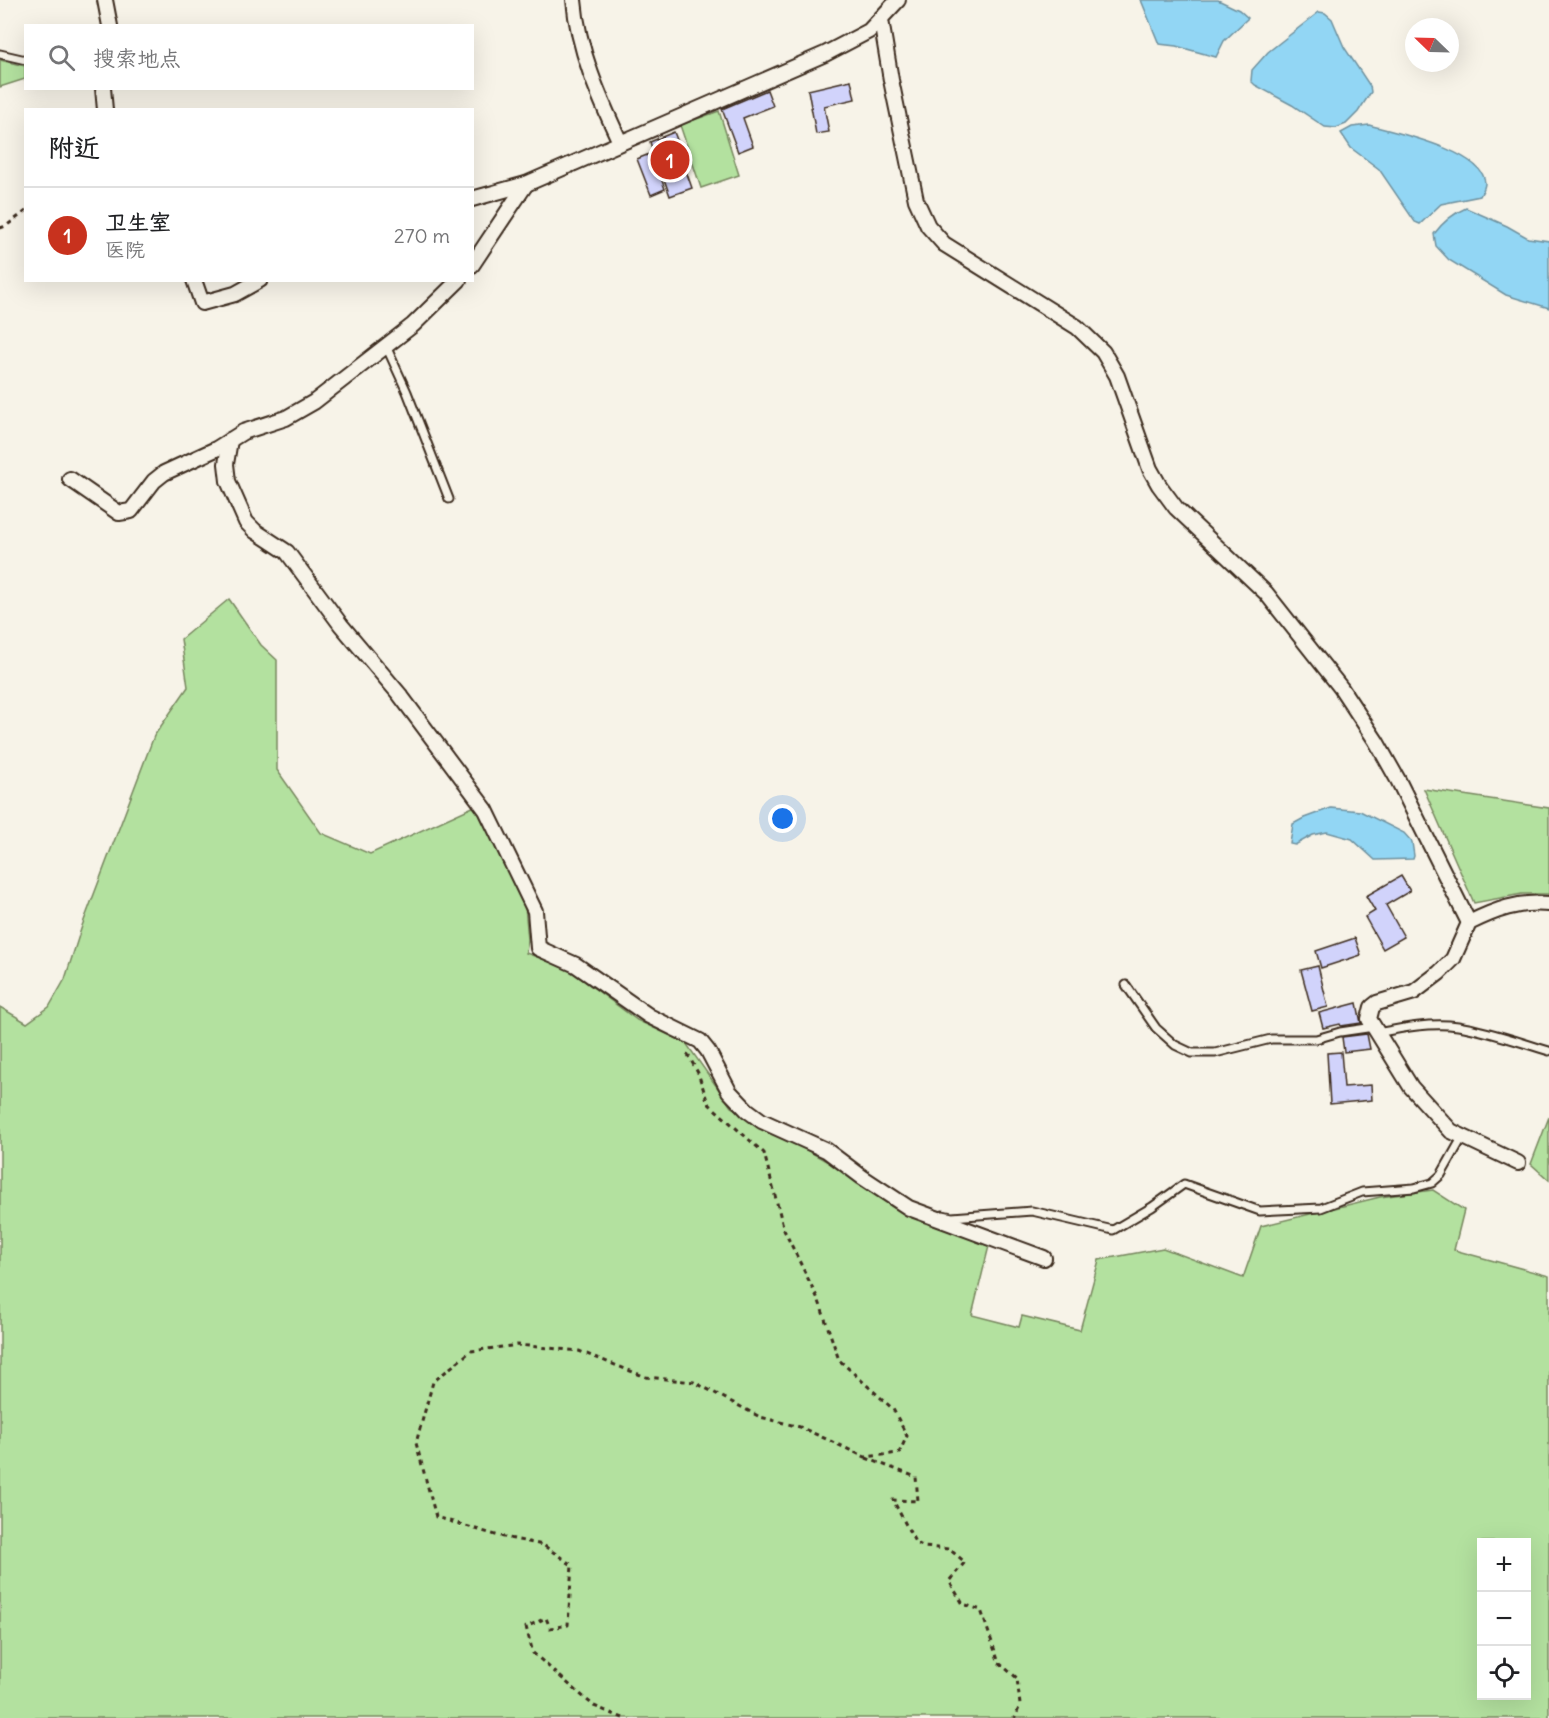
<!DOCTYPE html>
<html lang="zh">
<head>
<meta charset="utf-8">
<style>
	:root { --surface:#fff; --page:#f2f2f2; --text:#202124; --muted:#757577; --line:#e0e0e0; --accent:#c8321e }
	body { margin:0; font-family:Delius,"LXGW WenKai TC",sans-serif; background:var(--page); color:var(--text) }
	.controls { position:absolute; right:18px; bottom:18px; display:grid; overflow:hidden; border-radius:0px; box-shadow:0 6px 24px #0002 }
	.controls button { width:54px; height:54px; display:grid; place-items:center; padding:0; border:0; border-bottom:2px solid var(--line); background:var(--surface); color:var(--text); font:30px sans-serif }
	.compass { position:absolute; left:1405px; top:18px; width:54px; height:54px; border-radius:50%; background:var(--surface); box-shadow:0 6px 24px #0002; rotate:293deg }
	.you { position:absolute; left:783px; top:819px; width:21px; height:21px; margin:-15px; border:4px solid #fff; border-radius:50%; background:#1a73e8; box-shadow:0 0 0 9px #1a73e833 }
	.badge { display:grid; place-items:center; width:39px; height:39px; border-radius:50%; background:var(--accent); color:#fff; font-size:20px; font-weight:700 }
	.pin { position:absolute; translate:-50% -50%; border:3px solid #fff; box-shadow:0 2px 6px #0006 }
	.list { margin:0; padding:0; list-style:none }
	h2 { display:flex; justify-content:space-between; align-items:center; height:78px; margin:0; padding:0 24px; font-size:26px }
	h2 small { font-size:20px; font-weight:400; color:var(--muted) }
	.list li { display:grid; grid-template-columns:39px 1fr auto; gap:18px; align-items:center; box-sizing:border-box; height:96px; padding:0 24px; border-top:2px solid var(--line) }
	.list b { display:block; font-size:22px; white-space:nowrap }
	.list p { margin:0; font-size:20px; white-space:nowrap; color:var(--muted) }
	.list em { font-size:20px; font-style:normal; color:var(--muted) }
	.icon { flex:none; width:33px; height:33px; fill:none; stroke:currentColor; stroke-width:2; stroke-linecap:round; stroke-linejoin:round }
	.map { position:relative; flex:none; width:1549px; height:1718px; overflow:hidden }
	.search { position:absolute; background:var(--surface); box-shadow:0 6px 24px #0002; left:24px; top:24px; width:450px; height:66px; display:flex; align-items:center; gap:15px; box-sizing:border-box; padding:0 21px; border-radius:0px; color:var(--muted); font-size:22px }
	.panel { position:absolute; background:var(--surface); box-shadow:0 6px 24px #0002; left:24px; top:108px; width:450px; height:174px; border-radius:0px }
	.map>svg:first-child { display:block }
	.green { fill:#b3e19f; stroke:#77865e; stroke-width:1.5; fill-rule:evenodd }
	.water { fill:#92d6f4; stroke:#6f919e; stroke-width:1.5 }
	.building { fill:#d1d3fb; stroke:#3b2a1e; stroke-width:1.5 }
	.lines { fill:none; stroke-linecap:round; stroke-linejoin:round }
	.service-casing { stroke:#3b2a1e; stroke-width:11 }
	.minor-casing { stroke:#3b2a1e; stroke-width:18 }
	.path { stroke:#3b2a1e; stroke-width:3; stroke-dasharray:4.5 4.5; stroke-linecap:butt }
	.service { stroke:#f7f3e8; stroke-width:7 }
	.minor { stroke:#f7f3e8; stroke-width:14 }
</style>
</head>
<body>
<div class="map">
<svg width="1549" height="1718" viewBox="0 0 1549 1718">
	<rect width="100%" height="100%" fill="#f7f3e8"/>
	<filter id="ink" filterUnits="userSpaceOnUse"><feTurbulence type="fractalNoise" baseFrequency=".0167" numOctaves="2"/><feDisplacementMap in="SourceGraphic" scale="12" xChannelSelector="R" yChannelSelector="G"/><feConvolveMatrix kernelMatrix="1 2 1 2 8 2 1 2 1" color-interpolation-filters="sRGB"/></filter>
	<g filter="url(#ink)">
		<!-- green -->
		<g class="green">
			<path d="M0,60L25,66V79L0,87Z"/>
			<path d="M719,111L739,175L701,188L680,125Z"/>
			<path d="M229,599L261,645L277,660V770L321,833L370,854L477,805L525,906L528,940L526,953L567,968L637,1020L686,1043L731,1107L835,1166L894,1208L989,1246L972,1315L1019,1327L1022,1316L1080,1330L1099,1260L1163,1248L1243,1278L1261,1226L1380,1197L1433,1190L1464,1210L1454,1250L1549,1276V1718H0V1007L27,1023L49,1007L65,979L82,926L154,736L188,687L181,639ZM1482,1542H1526V1696H1482Z"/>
			<path d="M1424,789L1549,808V894H1522L1474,903Z"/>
			<path d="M1549,1117V1180L1531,1164Z"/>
		</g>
		<!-- water -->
		<g class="water">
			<path d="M1141,0H1218L1239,10L1248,18L1224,41L1216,57L1176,46L1159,44Z"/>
			<path d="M1319,12L1325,13L1332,19L1344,47L1370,86L1371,92L1358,112L1346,124L1336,128L1325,127L1292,105L1255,85L1251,81L1252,70L1268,52Z"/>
			<path d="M1369,125C1394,132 1484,151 1485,183C1485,188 1482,192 1480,196L1441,204L1420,224L1415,222L1379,169L1351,148L1341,133L1352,127Z"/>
			<path d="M1466,208L1507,226L1528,238L1549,241V308L1506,295L1449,260L1436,246L1434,234C1443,222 1452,214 1466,208Z"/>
			<path d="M1331,808L1360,811L1404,833L1412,842L1414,856L1413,859L1375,860L1352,839L1327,832L1313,835L1295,845L1290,844L1293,824L1304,818Z"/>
		</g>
		<!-- building -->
		<g class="building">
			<path d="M851,80L855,99L824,106L829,132L816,134L808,90Z"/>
			<path d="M767,90L773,106L743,118L753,146L738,152L722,109Z"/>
			<path d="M674,132L679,145L654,155L650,142Z"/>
			<path d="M652,153L665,189L651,195L637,159Z"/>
			<path d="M686,171L692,188L670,196L664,179Z"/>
			<path d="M1401,876L1410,891L1386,905L1404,937L1383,949L1365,917L1375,911L1366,896Z"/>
			<path d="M1355,938L1361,955L1321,968L1316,951Z"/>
			<path d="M1318,966L1328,1007L1312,1011L1301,970Z"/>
			<path d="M1357,1003L1361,1023L1341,1026L1340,1024L1323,1028L1319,1013Z"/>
			<path d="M1367,1034L1370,1049L1344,1052L1342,1037Z"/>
			<path d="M1341,1052L1344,1087L1371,1085L1372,1100L1330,1104L1327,1053Z"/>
		</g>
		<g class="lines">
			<!-- service casing -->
			<g class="service-casing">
				<g id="service">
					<path d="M0,54L26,60"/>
					<path d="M386,346L407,392L449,499"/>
					<path d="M1126,985L1156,1028L1175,1045L1192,1053H1215L1271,1039H1316L1340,1032L1374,1027"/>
					<path d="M1377,1033C1402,1028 1432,1022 1458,1026C1489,1031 1519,1042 1549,1051"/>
					<path d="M943,1215L952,1217L1032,1211L1113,1230L1152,1207L1184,1184L1260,1211L1321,1208L1362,1192L1414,1188L1432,1183L1441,1175L1462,1138"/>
				</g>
			</g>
			<!-- minor casing -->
			<g class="minor-casing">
				<g id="minor">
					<path d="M105,0L110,26"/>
					<path d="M574,0C578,50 599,97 620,142"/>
					<path d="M881,20L891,80L916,200L928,226L944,244L1077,327L1103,352L1117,376L1150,469L1159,485L1176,508L1266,593L1341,688L1376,741L1398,780L1469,923"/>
					<path d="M103,88L105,110"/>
					<path d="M472,199L526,184L825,54L869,31L898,0"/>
					<path d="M472,265L526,184"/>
					<path d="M194,280L202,303L235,294L260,280"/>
					<path d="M230,440L226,464L228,481L246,522L255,531L287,552L341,625L400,695L486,810L535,911L538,948L576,965L649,1016L700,1041L708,1051L729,1091L747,1110L762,1121L826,1150L862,1177L909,1208L1044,1258"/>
					<path d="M70,479L119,513L131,511L154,481L164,473L216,449L243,432L286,418L314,402L413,325L459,280"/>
					<path d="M1518,1163L1451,1131L1411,1087L1369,1019L1372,1007L1377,1003L1414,992L1439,973L1453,959L1469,923C1495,910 1519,901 1549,904"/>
				</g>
			</g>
			<!-- path -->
			<g class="path">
				<path d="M0,228L6,226L26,211"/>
				<path d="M866,1458L916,1477L918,1501L893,1500L915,1542L924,1547L949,1549L965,1562L949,1581L963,1604L981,1610L999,1663L1017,1678L1020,1705L1015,1718"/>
				<path d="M623,1718L594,1706L533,1653L526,1627L546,1618L550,1628L568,1625L572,1565L543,1545L499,1536L436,1517L416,1443L433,1382L471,1351L518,1345L579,1351L646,1377L694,1382L760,1417L800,1427L865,1457L899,1453L907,1436L893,1409L839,1360L819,1301L784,1230L764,1153L708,1103L698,1073L686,1051"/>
			</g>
			<!-- service -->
			<use href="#service" class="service"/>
			<!-- minor -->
			<use href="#minor" class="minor"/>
		</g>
	</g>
</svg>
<div class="controls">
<button>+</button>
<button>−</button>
<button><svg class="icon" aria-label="locate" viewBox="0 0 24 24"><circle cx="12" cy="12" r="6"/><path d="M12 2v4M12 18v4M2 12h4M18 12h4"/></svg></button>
</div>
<svg class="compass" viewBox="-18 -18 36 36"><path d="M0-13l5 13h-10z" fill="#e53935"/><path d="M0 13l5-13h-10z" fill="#757577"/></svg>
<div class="you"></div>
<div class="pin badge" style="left:670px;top:160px">1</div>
<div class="search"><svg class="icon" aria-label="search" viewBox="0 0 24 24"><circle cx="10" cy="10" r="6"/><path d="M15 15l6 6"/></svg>搜索地点</div>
<section class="panel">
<h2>附近<small></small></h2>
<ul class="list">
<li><span class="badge">1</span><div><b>卫生室</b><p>医院</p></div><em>270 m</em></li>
</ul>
</section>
</div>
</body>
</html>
